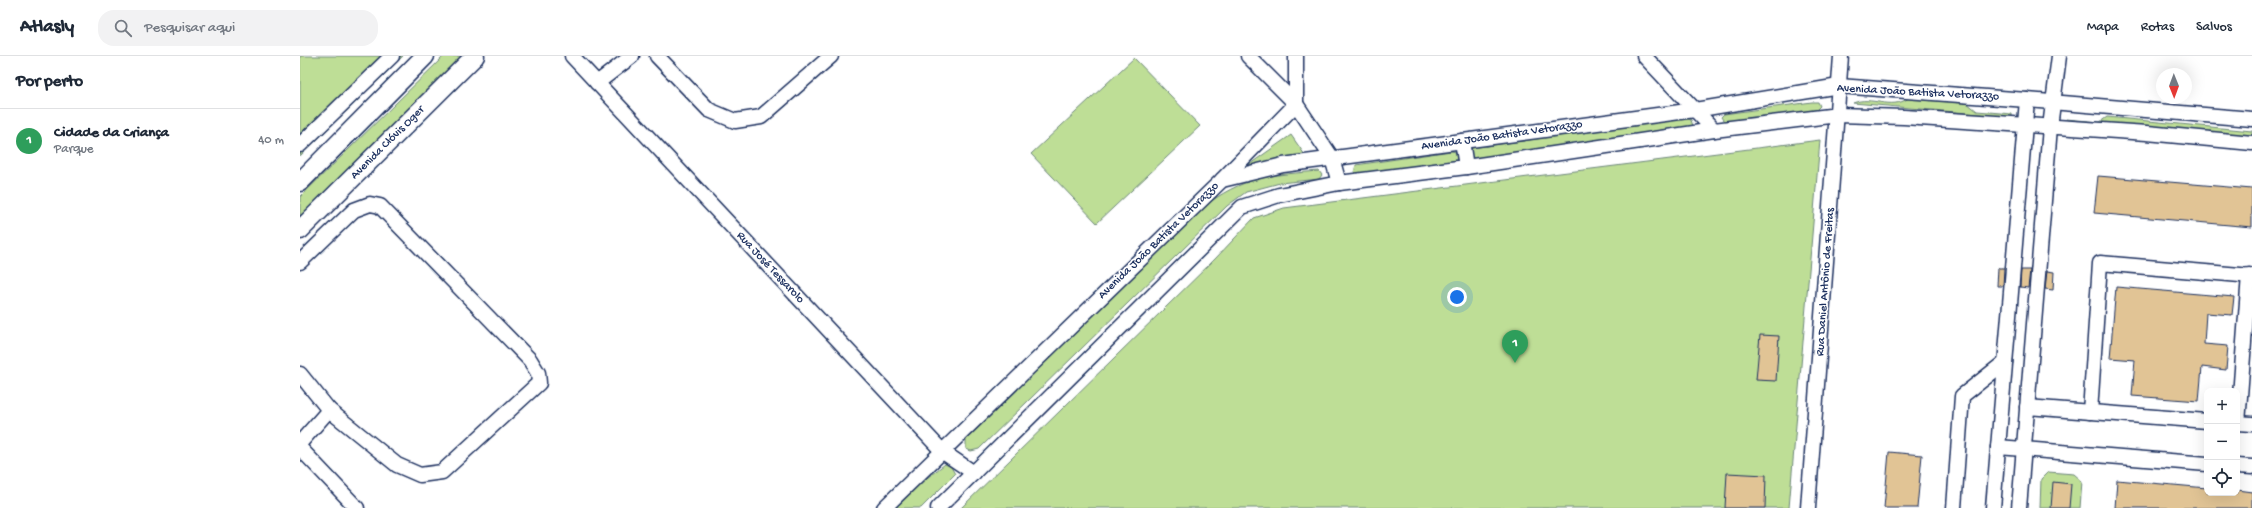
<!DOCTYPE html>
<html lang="pt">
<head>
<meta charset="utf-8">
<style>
	:root { --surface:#fff; --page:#f2f2f3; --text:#1f2937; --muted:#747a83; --line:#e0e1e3; --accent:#1b2f5e }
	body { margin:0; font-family:"Gochi Hand",sans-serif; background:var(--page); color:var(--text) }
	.controls { position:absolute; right:12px; bottom:12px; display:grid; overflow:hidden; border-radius:8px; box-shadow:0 4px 16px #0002 }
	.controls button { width:36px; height:36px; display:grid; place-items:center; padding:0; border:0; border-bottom:1px solid var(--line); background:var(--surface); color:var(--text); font:20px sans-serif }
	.compass { position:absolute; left:1856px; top:12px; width:36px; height:36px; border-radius:50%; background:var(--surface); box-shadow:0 4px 16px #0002; rotate:179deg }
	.you { position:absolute; left:1157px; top:241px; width:14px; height:14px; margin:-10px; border:3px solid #fff; border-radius:50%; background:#1a73e8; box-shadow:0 0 0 6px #1a73e833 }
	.badge { display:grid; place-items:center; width:26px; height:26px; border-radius:50%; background:var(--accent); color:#fff; font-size:13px; font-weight:700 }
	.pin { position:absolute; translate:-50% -33px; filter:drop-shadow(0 1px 2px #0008) }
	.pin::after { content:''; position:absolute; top:21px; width:14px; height:12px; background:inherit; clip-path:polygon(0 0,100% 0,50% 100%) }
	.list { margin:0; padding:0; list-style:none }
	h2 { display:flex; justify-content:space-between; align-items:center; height:52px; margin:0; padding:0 16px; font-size:17px }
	h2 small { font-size:13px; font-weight:400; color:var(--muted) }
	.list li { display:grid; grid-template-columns:26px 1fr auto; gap:12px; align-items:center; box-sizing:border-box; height:64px; padding:0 16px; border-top:1px solid var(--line) }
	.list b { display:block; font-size:15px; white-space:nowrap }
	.list p { margin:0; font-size:13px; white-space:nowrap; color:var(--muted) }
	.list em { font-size:13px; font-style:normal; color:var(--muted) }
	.icon { flex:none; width:22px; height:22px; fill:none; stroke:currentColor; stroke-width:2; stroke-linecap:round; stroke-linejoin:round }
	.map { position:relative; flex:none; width:1952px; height:452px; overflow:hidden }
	header { display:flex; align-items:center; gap:24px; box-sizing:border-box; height:56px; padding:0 20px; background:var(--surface); border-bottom:1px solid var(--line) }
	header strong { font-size:19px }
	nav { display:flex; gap:22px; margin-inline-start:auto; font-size:14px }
	.search { width:280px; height:36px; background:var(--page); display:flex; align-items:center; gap:10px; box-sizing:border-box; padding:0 14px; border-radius:16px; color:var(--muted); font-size:15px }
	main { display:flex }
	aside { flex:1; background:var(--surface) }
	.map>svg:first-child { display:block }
	.green { fill:#bede96; stroke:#6c867a }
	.building { fill:#e1c495; stroke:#1b2f5e }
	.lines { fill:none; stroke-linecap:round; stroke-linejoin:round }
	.minor-casing { stroke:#1b2f5e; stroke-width:17 }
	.major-casing { stroke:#1b2f5e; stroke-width:21 }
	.minor { stroke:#fff; stroke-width:14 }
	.major { stroke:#fff; stroke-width:18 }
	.labels { text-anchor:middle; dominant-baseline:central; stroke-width:3; stroke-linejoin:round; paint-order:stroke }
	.street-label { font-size:12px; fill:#1b2f5e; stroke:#fff }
</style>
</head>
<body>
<header>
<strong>Atlasly</strong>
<div class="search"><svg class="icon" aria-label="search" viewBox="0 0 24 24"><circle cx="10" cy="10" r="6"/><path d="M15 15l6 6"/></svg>Pesquisar aqui</div>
<nav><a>Mapa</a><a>Rotas</a><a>Salvos</a></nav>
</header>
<main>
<aside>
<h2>Por perto<small></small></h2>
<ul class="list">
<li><span class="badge" style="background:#2e9e5b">1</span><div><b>Cidade da Criança</b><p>Parque</p></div><em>40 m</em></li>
</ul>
</aside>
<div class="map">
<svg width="1952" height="452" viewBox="0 0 1952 452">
	<rect width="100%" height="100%" fill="#fff"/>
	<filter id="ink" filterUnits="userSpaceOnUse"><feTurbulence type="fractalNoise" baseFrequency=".025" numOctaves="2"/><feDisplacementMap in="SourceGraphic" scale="8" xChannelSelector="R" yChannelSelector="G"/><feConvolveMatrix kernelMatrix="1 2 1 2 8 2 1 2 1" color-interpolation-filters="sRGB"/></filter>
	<g filter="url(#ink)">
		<!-- green -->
		<g class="green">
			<path d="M0,0H103L0,100Z"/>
			<path d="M144,0H167L0,163V141Z"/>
			<path d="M834,2L900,70L797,167L731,98Z"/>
			<path d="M1609,42L1667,47L1677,55L1712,58V61L1553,47C1572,39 1590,55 1609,42Z"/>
			<path d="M1512,46H1518L1520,50L1516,54L1425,67L1421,61L1424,58Z"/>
			<path d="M1807,61L1952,75V84L1766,67V63L1800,66Z"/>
			<path d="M1387,62L1391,64L1393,70L1176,103H1172L1170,95L1171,92Z"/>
			<path d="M991,79L1007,102L940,115Z"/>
			<path d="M1520,84L1489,452H661L915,203L954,162L984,152Z"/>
			<path d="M1151,95L1156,96L1158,100L1155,105L1058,119L1054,116L1056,109Z"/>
			<path d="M1019,115L1022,119L1019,123L980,127L946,136L927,150L679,393L671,395L666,393V383L910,146C948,119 975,119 1019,115Z"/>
			<path d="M645,408L651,411L655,418L621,452H595L623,425Z"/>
			<path d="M1748,416L1774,418L1782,425L1780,452H1740L1741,423Z"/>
		</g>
		<!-- building -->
		<g class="building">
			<path d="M1798,120L1952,133V171L1794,157Z"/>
			<path d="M1698,212H1704L1703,230H1697Z"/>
			<path d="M1721,214H1730L1728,232L1720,231Z"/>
			<path d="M1747,215L1754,216L1753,234L1745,233Z"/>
			<path d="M1816,231L1934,241L1932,259L1906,257L1904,288L1928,290L1926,314L1902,311L1899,345L1832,340L1835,304L1810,302Z"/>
			<path d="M1460,279L1479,280L1476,325L1456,324Z"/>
			<path d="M1589,396L1622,399L1617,452H1584Z"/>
			<path d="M1427,417L1466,419L1465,452H1425Z"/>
			<path d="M1817,424L1907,432V437H1937V434L1952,436V452H1815Z"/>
			<path d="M1753,426L1771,428L1769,452H1751Z"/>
		</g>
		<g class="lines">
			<!-- minor casing -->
			<g class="minor-casing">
				<g id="minor">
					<path d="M272,0L643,396L674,417"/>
					<path d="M357,0L409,54L435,65L461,61L531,0"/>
					<path d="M948,0L996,48L1032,102L1039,127"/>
					<path d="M1344,0L1414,74"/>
					<path d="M297,27L332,0"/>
					<path d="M1162,85L1166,111"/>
					<path d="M0,89L92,0"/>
					<path d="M922,124L996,48V0"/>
					<path d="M0,206L54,154L70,148L80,150L230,304L238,317L239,327L142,416L120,419L97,409L29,354L0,318"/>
					<path d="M1727,351L1907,365"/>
					<path d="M1790,356L1800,207L1952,220"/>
					<path d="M1937,367L1952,368"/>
					<path d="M1938,367L1949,219"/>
					<path d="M0,387L29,354"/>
					<path d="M1698,391L1907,408"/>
					<path d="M0,392L57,452"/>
					<path d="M1937,410L1952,411"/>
					<path d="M584,452L922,124L983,109L1395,54L1539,30L1727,44L1952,63"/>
					<path d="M638,452L942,151L979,139L1039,127L1166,111L1414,74L1538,59L1604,61L1847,77L1952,87"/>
					<path d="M1508,452L1541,0"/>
					<path d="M1654,452L1662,340L1705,306"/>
					<path d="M1693,452L1727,44"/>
					<path d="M1719,452L1750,71L1759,0"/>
				</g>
			</g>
			<!-- major casing -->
			<g class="major-casing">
				<g id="major">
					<path d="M0,126L125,0"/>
					<path d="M0,174L175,0"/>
				</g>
			</g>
			<!-- minor -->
			<use href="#minor" class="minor"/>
			<!-- major -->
			<use href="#major" class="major"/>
		</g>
	</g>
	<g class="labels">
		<!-- street labels -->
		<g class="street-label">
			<text transform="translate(1618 37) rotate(3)">Avenida João Batista Vetorazzo</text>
			<text transform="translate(1202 80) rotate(-8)">Avenida João Batista Vetorazzo</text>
			<text transform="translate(88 87) rotate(-45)">Avenida Clóvis Oger</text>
			<text transform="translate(859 185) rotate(-44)">Avenida João Batista Vetorazzo</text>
			<text transform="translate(470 212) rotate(47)">Rua José Tessarolo</text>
			<text transform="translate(1526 226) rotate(-86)">Rua Daniel Antônio de Freitas</text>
		</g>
	</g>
</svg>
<div class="controls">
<button>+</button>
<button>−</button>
<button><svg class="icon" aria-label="locate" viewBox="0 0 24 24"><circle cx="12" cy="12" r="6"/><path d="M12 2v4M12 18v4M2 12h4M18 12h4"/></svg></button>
</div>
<svg class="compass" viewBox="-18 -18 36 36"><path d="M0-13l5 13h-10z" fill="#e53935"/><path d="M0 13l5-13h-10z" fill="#747a83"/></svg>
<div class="you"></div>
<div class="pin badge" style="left:1215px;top:307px;background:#2e9e5b">1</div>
</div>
</main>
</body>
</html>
